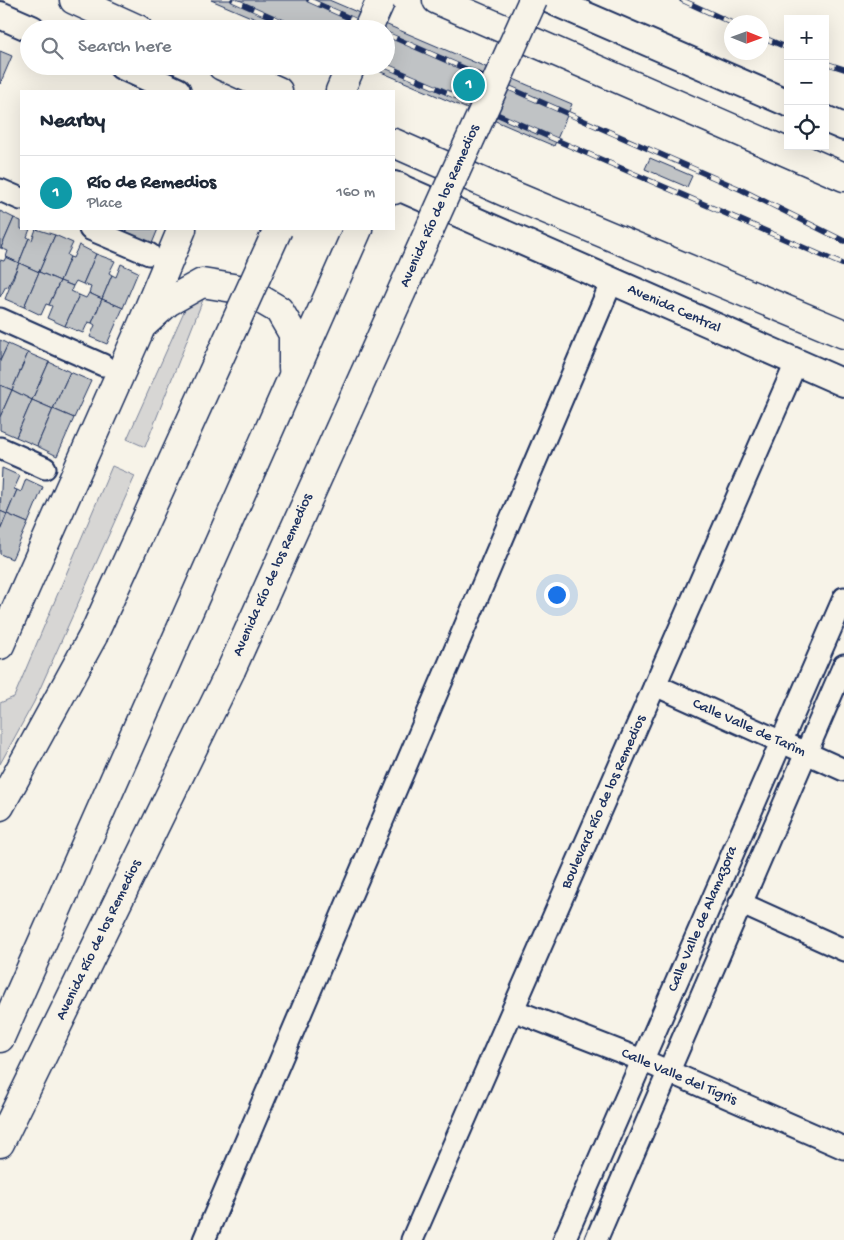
<!DOCTYPE html>
<html lang="en">
<head>
<meta charset="utf-8">
<style>
	:root { --surface:#fff; --page:#f6f6f7; --text:#1f2937; --muted:#747a83; --line:#e0e1e3; --accent:#b45309 }
	body { margin:0; font-family:"Gochi Hand",sans-serif; background:var(--page); color:var(--text) }
	.controls { position:absolute; right:15px; top:15px; display:grid; overflow:hidden; border-radius:0px; box-shadow:0 5px 20px #0002 }
	.controls button { width:45px; height:45px; display:grid; place-items:center; padding:0; border:0; border-bottom:1px solid var(--line); background:var(--surface); color:var(--text); font:25px sans-serif }
	.compass { position:absolute; left:724px; top:15px; width:45px; height:45px; border-radius:50%; background:var(--surface); box-shadow:0 5px 20px #0002; rotate:91deg }
	.you { position:absolute; left:556px; top:594px; width:18px; height:18px; margin:-12px; border:4px solid #fff; border-radius:50%; background:#1a73e8; box-shadow:0 0 0 8px #1a73e833 }
	.badge { display:grid; place-items:center; width:32px; height:32px; border-radius:50%; background:var(--accent); color:#fff; font-size:16px; font-weight:700 }
	.pin { position:absolute; translate:-50% -50%; border:2px solid #fff; box-shadow:0 1px 5px #0006 }
	.list { margin:0; padding:0; list-style:none }
	h2 { display:flex; justify-content:space-between; align-items:center; height:65px; margin:0; padding:0 20px; font-size:21px }
	h2 small { font-size:16px; font-weight:400; color:var(--muted) }
	.list li { display:grid; grid-template-columns:32px 1fr auto; gap:15px; align-items:center; box-sizing:border-box; height:75px; padding:0 20px; border-top:1px solid var(--line) }
	.list b { display:block; font-size:19px; white-space:nowrap }
	.list p { margin:0; font-size:16px; white-space:nowrap; color:var(--muted) }
	.list em { font-size:16px; font-style:normal; color:var(--muted) }
	.icon { flex:none; width:28px; height:28px; fill:none; stroke:currentColor; stroke-width:2; stroke-linecap:round; stroke-linejoin:round }
	.map { position:relative; flex:none; width:844px; height:1240px; overflow:hidden }
	.search { position:absolute; background:var(--surface); box-shadow:0 5px 20px #0002; left:20px; top:20px; width:375px; height:55px; display:flex; align-items:center; gap:12px; box-sizing:border-box; padding:0 18px; border-radius:28px; color:var(--muted); font-size:19px }
	.panel { position:absolute; background:var(--surface); box-shadow:0 5px 20px #0002; left:20px; top:90px; width:375px; height:140px; border-radius:0px }
	.map>svg:first-child { display:block }
	.green { fill:#d7d6d4; stroke:#798299 }
	.building { fill:#c0c3c5; stroke:#1b2f5e }
	.lines { fill:none; stroke-linecap:round; stroke-linejoin:round }
	.minor-casing { stroke:#1b2f5e; stroke-width:25 }
	.major-casing { stroke:#1b2f5e; stroke-width:30 }
	.highway-casing { stroke:#1b2f5e; stroke-width:31 }
	.minor { stroke:#f7f3e8; stroke-width:21 }
	.major { stroke:#f7f3e8; stroke-width:26 }
	.highway { stroke:#f7f3e8; stroke-width:28 }
	.rail-casing { stroke:#1b2f5e; stroke-width:5.5 }
	.rail { stroke:#f7f3e8; stroke-width:4; stroke-dasharray:11; stroke-linecap:butt }
	.highway-bridge-casing { stroke:#1b2f5e; stroke-width:31; stroke-linecap:butt }
	.highway-bridge { stroke:#f7f3e8; stroke-width:28 }
	.labels { text-anchor:middle; dominant-baseline:central; stroke-width:5; stroke-linejoin:round; paint-order:stroke }
	.street-label { font-size:15px; fill:#1b2f5e; stroke:#f7f3e8 }
</style>
</head>
<body>
<div class="map">
<svg width="844" height="1240" viewBox="0 0 844 1240">
	<rect width="100%" height="100%" fill="#f7f3e8"/>
	<filter id="ink" filterUnits="userSpaceOnUse"><feTurbulence type="fractalNoise" baseFrequency=".02" numOctaves="2"/><feDisplacementMap in="SourceGraphic" scale="10" xChannelSelector="R" yChannelSelector="G"/><feConvolveMatrix kernelMatrix="1 2 1 2 8 2 1 2 1" color-interpolation-filters="sRGB"/></filter>
	<g filter="url(#ink)">
		<!-- green -->
		<g class="green">
			<path d="M204,297L145,447L127,439L190,298Z"/>
			<path d="M112,466L135,476L34,702L0,764V703L14,697Z"/>
		</g>
		<!-- building -->
		<g class="building">
			<path d="M211,0H329L572,104L554,146L367,66H386V29H279Z"/>
			<path d="M0,51L12,56L0,84Z"/>
			<path d="M650,158L692,176L687,187L645,169Z"/>
			<path d="M0,211L14,218L1,248H0Z"/>
			<path d="M14,218L21,221V229H30L27,237L29,238L19,263L6,257L8,251L1,248Z"/>
			<path d="M36,229L55,235L39,272L19,263L29,238L32,240Z"/>
			<path d="M113,229H158L151,246Z"/>
			<path d="M55,235L73,243L67,255L70,257L60,281L39,272Z"/>
			<path d="M79,245L96,254L83,284L76,281L73,286L60,281L70,257L73,258Z"/>
			<path d="M96,254L115,261L109,273L112,275L102,299L89,293L91,287L83,284Z"/>
			<path d="M6,257L19,263L8,287L6,286L0,297V260L4,261Z"/>
			<path d="M19,263L39,272L24,307L5,299Z"/>
			<path d="M121,264L138,272L123,308L102,299L112,275L116,277Z"/>
			<path d="M39,272L60,281L49,305L46,304L41,315L24,307Z"/>
			<path d="M60,281L73,286L71,291L79,295L65,326L47,318L52,306L49,305Z"/>
			<path d="M89,293L102,299L92,323L88,322L83,333L65,326L79,295L86,298Z"/>
			<path d="M102,299L123,308L107,344L90,337L95,325L92,323Z"/>
			<path d="M0,340L8,344L0,361Z"/>
			<path d="M8,344L28,353L12,390L0,385V361Z"/>
			<path d="M28,353L49,362L32,400L12,390Z"/>
			<path d="M49,362L70,372L53,409L32,400Z"/>
			<path d="M70,372L91,381L74,418L53,409Z"/>
			<path d="M0,385L12,390L0,417Z"/>
			<path d="M12,390L32,400L16,437L0,430V417Z"/>
			<path d="M32,400L53,409L37,446L16,437Z"/>
			<path d="M53,409L74,418L57,456L37,446Z"/>
			<path d="M2,468L20,476L14,489L17,490L7,514L0,511Z"/>
			<path d="M26,479L43,487L28,523L7,514L17,490L21,492Z"/>
			<path d="M0,511L7,514L0,531Z"/>
			<path d="M7,514L28,523L12,559L0,554V531Z"/>
		</g>
		<g class="lines">
			<!-- minor casing -->
			<g class="minor-casing">
				<g id="minor">
					<path d="M0,190L21,199"/>
					<path d="M90,229L149,254"/>
					<path d="M0,319L103,365"/>
					<path d="M0,448L45,468"/>
					<path d="M655,685L844,770"/>
					<path d="M740,903L844,950"/>
					<path d="M513,1010L642,1060L844,1148"/>
					<path d="M204,1240L612,281"/>
					<path d="M412,1240L796,363"/>
					<path d="M564,1240L844,598"/>
					<path d="M596,1240L844,665"/>
				</g>
			</g>
			<!-- major casing -->
			<g class="major-casing">
				<g id="major">
					<path d="M550,0L788,103"/>
					<path d="M0,15L32,29"/>
					<path d="M122,66L177,91"/>
					<path d="M825,119L844,127"/>
					<path d="M394,185L844,383"/>
				</g>
			</g>
			<!-- highway casing -->
			<g class="highway-casing">
				<g id="highway">
					<path d="M74,0L138,29"/>
					<path d="M437,0L844,177"/>
					<path d="M222,66L278,91"/>
					<path d="M340,91L351,66"/>
					<path d="M394,143L505,192L844,334"/>
					<path d="M394,190L399,187"/>
					<path d="M145,323L168,302L202,283L245,290L279,310L293,334V368"/>
					<path d="M0,645L141,327L182,229"/>
					<path d="M0,806L93,636"/>
					<path d="M0,1038L358,229"/>
					<path d="M0,1143L231,670"/>
				</g>
			</g>
			<!-- minor -->
			<use href="#minor" class="minor"/>
			<!-- major -->
			<use href="#major" class="major"/>
			<!-- highway -->
			<use href="#highway" class="highway"/>
			<!-- rail casing -->
			<g class="rail-casing">
				<g id="rail">
					<path d="M233,0L299,29"/>
					<path d="M309,0L374,29"/>
					<path d="M682,0L732,23"/>
					<path d="M386,34L742,190L844,241"/>
					<path d="M762,37L788,48"/>
					<path d="M825,63L844,69"/>
					<path d="M386,66L844,265"/>
				</g>
			</g>
			<!-- rail -->
			<use href="#rail" class="rail"/>
			<!-- highway-bridge casing -->
			<g class="highway-bridge-casing">
				<g id="highway-bridge">
					<path d="M368,29L381,0"/>
					<path d="M93,636L278,229"/>
					<path d="M231,670L533,0"/>
				</g>
			</g>
			<!-- highway-bridge -->
			<use href="#highway-bridge" class="highway-bridge"/>
		</g>
	</g>
	<g class="labels">
		<!-- street labels -->
		<g class="street-label">
			<text transform="translate(440 206) rotate(-66)">Avenida Río de los Remedios</text>
			<text transform="translate(674 309) rotate(24)">Avenida Central</text>
			<text transform="translate(273 575) rotate(-66)">Avenida Río de los Remedios</text>
			<text transform="translate(749 728) rotate(24)">Calle Valle de Tarim</text>
			<text transform="translate(604 802) rotate(-66)">Boulevard Río de los Remedios</text>
			<text transform="translate(703 919) rotate(-67)">Calle Valle de Alamazora</text>
			<text transform="translate(99 940) rotate(-64)">Avenida Río de los Remedios</text>
			<text transform="translate(679 1077) rotate(23)">Calle Valle del Tigris</text>
		</g>
	</g>
</svg>
<div class="controls">
<button>+</button>
<button>−</button>
<button><svg class="icon" aria-label="locate" viewBox="0 0 24 24"><circle cx="12" cy="12" r="6"/><path d="M12 2v4M12 18v4M2 12h4M18 12h4"/></svg></button>
</div>
<svg class="compass" viewBox="-18 -18 36 36"><path d="M0-13l5 13h-10z" fill="#e53935"/><path d="M0 13l5-13h-10z" fill="#747a83"/></svg>
<div class="you"></div>
<div class="pin badge" style="left:469px;top:85px;background:#0f9aa8">1</div>
<div class="search"><svg class="icon" aria-label="search" viewBox="0 0 24 24"><circle cx="10" cy="10" r="6"/><path d="M15 15l6 6"/></svg>Search here</div>
<section class="panel">
<h2>Nearby<small></small></h2>
<ul class="list">
<li><span class="badge" style="background:#0f9aa8">1</span><div><b>Río de Remedios</b><p>Place</p></div><em>160 m</em></li>
</ul>
</section>
</div>
</body>
</html>
